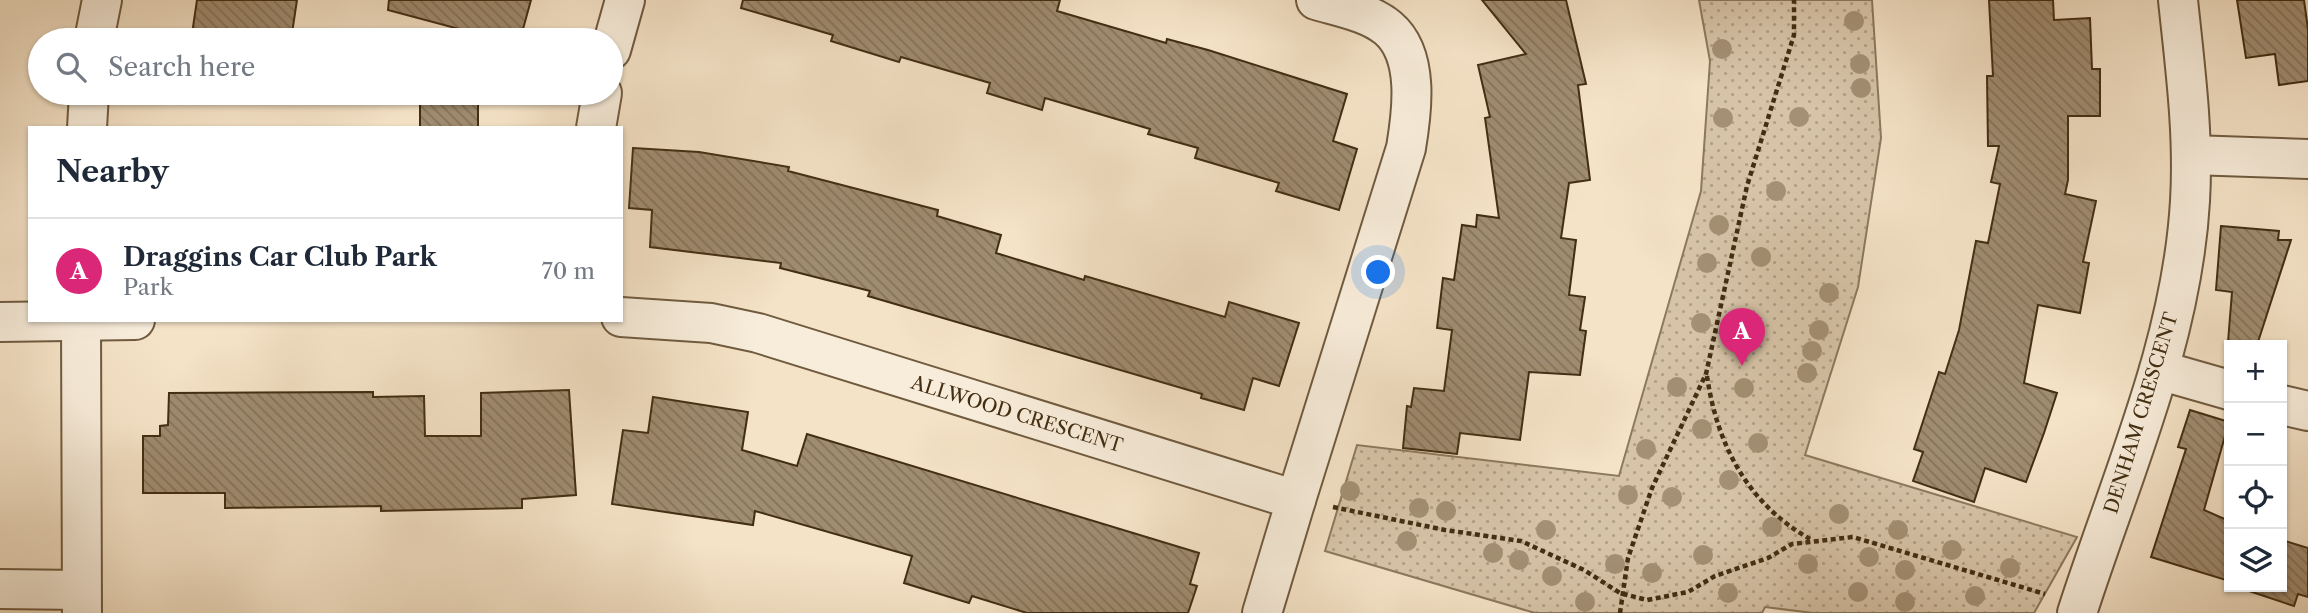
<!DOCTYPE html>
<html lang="en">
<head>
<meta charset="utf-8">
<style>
	:root { --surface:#fff; --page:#f2f2f3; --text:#1f2937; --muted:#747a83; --line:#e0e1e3; --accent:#db2777 }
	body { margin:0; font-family:"Libre Caslon Text",serif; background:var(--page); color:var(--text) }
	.controls { position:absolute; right:21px; bottom:21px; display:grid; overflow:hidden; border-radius:0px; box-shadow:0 2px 5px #0004 }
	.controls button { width:63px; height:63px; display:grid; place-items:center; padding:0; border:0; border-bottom:2px solid var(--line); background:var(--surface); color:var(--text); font:35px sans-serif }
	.you { position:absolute; left:1379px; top:273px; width:24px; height:24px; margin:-18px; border:5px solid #fff; border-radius:50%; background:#1a73e8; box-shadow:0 0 0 10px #1a73e833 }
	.badge { display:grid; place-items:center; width:46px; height:46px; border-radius:50%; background:var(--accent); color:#fff; font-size:23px; font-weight:700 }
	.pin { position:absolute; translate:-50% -58px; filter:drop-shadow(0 2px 4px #0008) }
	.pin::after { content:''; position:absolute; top:37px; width:24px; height:21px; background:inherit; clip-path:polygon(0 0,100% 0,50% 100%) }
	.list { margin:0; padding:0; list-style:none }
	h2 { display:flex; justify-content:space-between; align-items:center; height:91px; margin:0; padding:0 28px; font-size:30px }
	h2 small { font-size:23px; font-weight:400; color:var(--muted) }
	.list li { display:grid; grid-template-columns:46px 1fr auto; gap:21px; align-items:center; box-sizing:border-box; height:105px; padding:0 28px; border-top:2px solid var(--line) }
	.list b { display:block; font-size:26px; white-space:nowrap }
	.list p { margin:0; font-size:23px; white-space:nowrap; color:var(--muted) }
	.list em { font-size:23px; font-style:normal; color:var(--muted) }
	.icon { flex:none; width:38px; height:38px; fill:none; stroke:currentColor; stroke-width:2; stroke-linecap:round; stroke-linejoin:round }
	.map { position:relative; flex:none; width:2308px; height:613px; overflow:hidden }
	.search { position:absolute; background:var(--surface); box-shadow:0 2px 5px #0004; left:28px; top:28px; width:595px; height:77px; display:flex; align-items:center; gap:18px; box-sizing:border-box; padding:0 24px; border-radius:38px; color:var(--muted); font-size:26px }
	.panel { position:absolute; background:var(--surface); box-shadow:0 2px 5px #0004; left:28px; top:126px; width:595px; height:196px; border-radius:0px }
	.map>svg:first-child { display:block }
	.grass { fill:url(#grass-dots); stroke:#8d795d; stroke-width:2 }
	.building { fill:url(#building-back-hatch); stroke:#432e12; stroke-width:2 }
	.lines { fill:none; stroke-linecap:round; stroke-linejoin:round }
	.minor-casing { stroke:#705b3f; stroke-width:42 }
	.path { stroke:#432e12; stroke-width:4.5; stroke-dasharray:5 3.5; stroke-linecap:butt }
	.minor { stroke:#f8eddb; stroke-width:38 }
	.tree { fill:#a49074 }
	.labels { text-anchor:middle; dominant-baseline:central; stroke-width:6; stroke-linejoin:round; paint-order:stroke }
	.street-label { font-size:19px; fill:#432e12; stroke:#f8eddb }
</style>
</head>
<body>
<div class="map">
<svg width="2308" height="613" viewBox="0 0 2308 613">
	<defs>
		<pattern id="grass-dots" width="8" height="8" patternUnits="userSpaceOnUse" patternTransform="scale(1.75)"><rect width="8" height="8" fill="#d7c4a8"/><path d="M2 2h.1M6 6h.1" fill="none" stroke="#b0a087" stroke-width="1.8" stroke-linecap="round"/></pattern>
		<pattern id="building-back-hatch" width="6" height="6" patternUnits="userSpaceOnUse" patternTransform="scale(1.75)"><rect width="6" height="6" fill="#a08c70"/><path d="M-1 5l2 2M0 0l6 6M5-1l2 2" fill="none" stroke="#84735b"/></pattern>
	</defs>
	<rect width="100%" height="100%" fill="#f5e3c7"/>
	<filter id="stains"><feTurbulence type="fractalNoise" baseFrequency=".00286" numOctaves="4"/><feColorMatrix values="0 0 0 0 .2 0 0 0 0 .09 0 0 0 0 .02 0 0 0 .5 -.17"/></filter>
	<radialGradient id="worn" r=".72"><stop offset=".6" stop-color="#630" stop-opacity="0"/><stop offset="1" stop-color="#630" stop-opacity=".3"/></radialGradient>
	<!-- grass -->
	<path class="grass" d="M1699,0H1872L1881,138L1858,287L1805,455L2077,537L2034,613H1813L1765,607L1762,613H1535L1325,551L1357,445L1619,476L1701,191L1710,61Z"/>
	<!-- building -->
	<g class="building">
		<path d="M197,0H297L291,40H227L192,34Z"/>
		<path d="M389,0H531L520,40H500L388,10Z"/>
		<path d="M743,0H1060L1057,11L1166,43L1167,39L1208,50L1347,94L1333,141L1357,149L1339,210L1276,191L1279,183L1195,158L1198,148L1148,134L1150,129L1045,98L1042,110L987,93L990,83L901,57L899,62L831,41L833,35L741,8Z"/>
		<path d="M1482,0H1566L1586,84L1578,85L1590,180L1569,183L1561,238L1576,240L1569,295L1585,297L1580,330L1586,331L1580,375L1529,372L1520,440L1460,433L1457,454L1403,448L1407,406L1411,407L1414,388L1444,391L1452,330L1437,328L1443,278L1454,280L1462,225L1476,227L1477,215L1499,218L1485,118L1490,117L1478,65L1526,54Z"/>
		<path d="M1989,0H2053L2054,20L2090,18L2092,69H2100V116H2068V180L2065,194L2096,201L2083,262L2089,263L2080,313L2038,305L2024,383L2057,393L2044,433L2026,482L1985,468L1974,502L1913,481L1923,452L1914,449L1939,372L1945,374L1959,330L1976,241L1988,243L2000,184L1991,182L1999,146H1988L1987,76H1993Z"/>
		<path d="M2237,0H2304L2308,29V81L2279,85L2275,54L2246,58Z"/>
		<rect x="420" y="93" width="58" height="35"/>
		<path d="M633,148L699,152L789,167L788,171L938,210L937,216L1001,235L996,253L1084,280L1085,276L1225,317L1229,302L1299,323L1279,386L1253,378L1244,410L1201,398L1202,394L868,296L870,291L780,268L781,263L650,247L652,210L629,208Z"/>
		<path d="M2221,226L2279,231L2278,240H2291L2257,345H2229V367H2226L2232,292L2216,290Z"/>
		<path d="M569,390L576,495L522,499V508L381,511V506L225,508V493H143V436H160V426L168,425L169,393L373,392V397L424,396L425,436H481V393Z"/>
		<path d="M653,397L748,412L742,450L797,466L807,434L1199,553L1190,584L1197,586L1188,613H1027L972,596L969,603L904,583L912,556L755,511L753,525L612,504L623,430L648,433Z"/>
		<path d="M2190,410L2229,422L2204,510L2229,521V581L2151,557L2186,449L2178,447Z"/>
		<path d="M2282,540L2308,548V597L2298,594L2294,606L2249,591V587H2282Z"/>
	</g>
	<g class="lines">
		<!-- minor casing -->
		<g class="minor-casing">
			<g id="minor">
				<path d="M94,40L102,0"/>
				<path d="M611,50L625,0"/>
				<path d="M87,128L89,93"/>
				<path d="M596,128L602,93"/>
				<path d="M2191,155L2308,159"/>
				<path d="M621,317L711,323L758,333L1296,500L1262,613"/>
				<path d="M81,320L82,613"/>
				<path d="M0,322L135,320"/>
				<path d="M2159,370L2229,390"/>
				<path d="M2282,405L2308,411"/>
				<path d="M1296,500L1406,148C1412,112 1420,55 1388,28C1369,12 1339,7 1316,0"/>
				<path d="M0,589L81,590"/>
				<path d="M2077,613C2120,479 2182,343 2190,201C2194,133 2185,67 2178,0"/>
			</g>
		</g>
		<!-- path -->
		<g class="path">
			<path d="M1707,376C1717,445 1748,504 1810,539"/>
			<path d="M1333,507L1445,530L1521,541L1584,570L1620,593L1647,600L1688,592L1715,576L1768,558L1792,544L1853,537L2045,594"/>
			<path d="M1620,613L1628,558L1652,488L1706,374L1747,186L1794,35V0"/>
		</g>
		<!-- minor -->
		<use href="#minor" class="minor"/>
	</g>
	<!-- trees -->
	<g class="tree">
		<circle cx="1854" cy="21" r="10"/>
		<circle cx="1722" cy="49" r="10"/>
		<circle cx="1860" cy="64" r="10"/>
		<circle cx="1861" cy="88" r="10"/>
		<circle cx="1799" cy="117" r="10"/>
		<circle cx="1723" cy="118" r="10"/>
		<circle cx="1776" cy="191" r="10"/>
		<circle cx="1719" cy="225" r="10"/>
		<circle cx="1761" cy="257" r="10"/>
		<circle cx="1707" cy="263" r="10"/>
		<circle cx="1829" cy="293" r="10"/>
		<circle cx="1701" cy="323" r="10"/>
		<circle cx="1745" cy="323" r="10"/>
		<circle cx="1819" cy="330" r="10"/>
		<circle cx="1812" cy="351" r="10"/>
		<circle cx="1807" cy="373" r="10"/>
		<circle cx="1677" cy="387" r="10"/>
		<circle cx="1744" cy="388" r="10"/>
		<circle cx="1702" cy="429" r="10"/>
		<circle cx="1758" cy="443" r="10"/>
		<circle cx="1646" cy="449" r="10"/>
		<circle cx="1729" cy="480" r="10"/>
		<circle cx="1350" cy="491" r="10"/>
		<circle cx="1628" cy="495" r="10"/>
		<circle cx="1672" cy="497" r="10"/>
		<circle cx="1419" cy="508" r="10"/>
		<circle cx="1446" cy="511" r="10"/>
		<circle cx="1839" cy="514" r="10"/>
		<circle cx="1772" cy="527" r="10"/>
		<circle cx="1546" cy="530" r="10"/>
		<circle cx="1898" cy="530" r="10"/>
		<circle cx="1407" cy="541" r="10"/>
		<circle cx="1952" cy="550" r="10"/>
		<circle cx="1493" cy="553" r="10"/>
		<circle cx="1703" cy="555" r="10"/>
		<circle cx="1869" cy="557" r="10"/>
		<circle cx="1519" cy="560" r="10"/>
		<circle cx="1615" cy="564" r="10"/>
		<circle cx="1808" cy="564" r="10"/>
		<circle cx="2010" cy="568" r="10"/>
		<circle cx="1905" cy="570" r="10"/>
		<circle cx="1652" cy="573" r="10"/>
		<circle cx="1552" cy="576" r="10"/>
		<circle cx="1858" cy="592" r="10"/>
		<circle cx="1728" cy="593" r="10"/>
		<circle cx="1975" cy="596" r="10"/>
		<circle cx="1585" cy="602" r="10"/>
		<circle cx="1905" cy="602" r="10"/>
	</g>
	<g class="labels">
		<!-- street labels -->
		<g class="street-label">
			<text transform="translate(2141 413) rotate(-73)">DENHAM CRESCENT</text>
			<text transform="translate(1017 414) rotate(17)">ALLWOOD CRESCENT</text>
		</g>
	</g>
	<rect width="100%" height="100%" filter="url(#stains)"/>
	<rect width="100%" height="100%" fill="url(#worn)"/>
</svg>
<div class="controls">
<button>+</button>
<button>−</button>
<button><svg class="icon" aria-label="locate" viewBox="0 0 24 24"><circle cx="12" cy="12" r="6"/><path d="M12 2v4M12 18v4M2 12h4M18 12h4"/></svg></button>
<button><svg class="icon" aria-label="layers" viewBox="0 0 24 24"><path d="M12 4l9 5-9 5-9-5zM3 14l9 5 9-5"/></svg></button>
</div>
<div class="you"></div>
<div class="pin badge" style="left:1742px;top:366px">A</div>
<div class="search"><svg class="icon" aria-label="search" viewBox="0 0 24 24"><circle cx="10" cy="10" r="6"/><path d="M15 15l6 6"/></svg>Search here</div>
<section class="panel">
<h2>Nearby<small></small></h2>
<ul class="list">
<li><span class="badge">A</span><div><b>Draggins Car Club Park</b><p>Park</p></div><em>70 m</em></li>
</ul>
</section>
</div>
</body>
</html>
